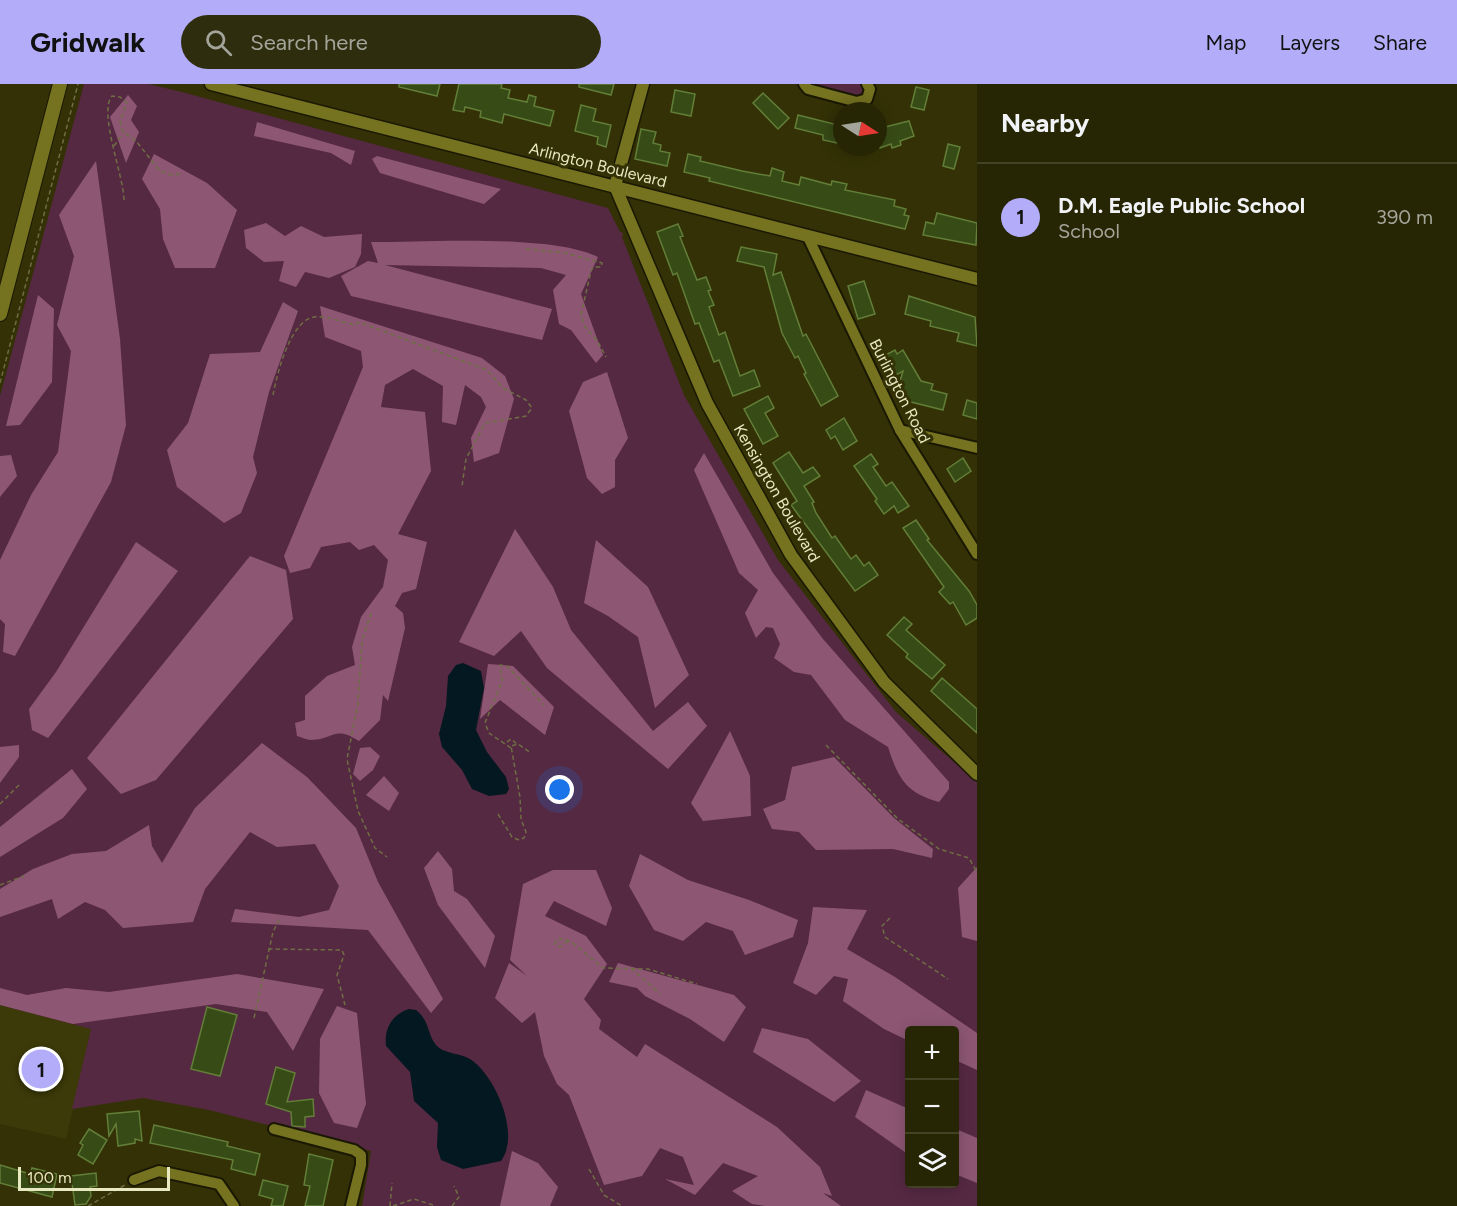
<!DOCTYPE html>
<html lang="en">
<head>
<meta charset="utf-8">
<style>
	:root { --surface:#262504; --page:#2e2d0e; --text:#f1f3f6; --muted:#a4a59a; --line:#424226; --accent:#b3adf9 }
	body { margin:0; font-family:Figtree,sans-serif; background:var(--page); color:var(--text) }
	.controls { position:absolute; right:18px; bottom:18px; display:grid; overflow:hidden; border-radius:6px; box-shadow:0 3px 15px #0003 }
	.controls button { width:54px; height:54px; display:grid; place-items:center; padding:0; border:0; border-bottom:2px solid var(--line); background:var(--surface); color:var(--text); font:30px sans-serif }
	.compass { position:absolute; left:833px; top:18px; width:54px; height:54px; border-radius:50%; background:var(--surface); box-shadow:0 3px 15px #0003; rotate:102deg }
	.scale { position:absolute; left:18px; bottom:15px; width:152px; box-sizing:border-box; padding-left:6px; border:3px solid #e8e8c1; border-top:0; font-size:16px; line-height:21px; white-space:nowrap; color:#e8e8c1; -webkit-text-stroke:4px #333105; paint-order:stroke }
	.you { position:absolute; left:560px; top:706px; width:21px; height:21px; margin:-15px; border:4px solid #fff; border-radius:50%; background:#1a73e8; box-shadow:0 0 0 9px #1a73e833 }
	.badge { display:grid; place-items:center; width:39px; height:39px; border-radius:50%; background:var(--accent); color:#111; font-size:20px; font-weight:700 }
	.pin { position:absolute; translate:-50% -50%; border:3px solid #fff; box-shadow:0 2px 6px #0006 }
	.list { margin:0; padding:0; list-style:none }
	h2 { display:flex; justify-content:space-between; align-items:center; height:78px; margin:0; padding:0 24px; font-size:26px }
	h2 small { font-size:20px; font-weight:400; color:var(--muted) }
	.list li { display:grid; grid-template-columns:39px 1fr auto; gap:18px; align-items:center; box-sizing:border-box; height:108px; padding:0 24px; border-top:2px solid var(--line) }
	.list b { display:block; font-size:22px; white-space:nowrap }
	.list p { margin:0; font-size:20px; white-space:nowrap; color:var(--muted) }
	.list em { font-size:20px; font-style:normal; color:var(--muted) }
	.icon { flex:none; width:33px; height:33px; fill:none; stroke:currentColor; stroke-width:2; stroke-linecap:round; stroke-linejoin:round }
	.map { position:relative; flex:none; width:977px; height:1122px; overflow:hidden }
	header { display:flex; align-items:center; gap:36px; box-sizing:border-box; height:84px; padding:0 30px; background:var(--accent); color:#111 }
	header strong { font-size:28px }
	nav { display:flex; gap:33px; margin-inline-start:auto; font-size:21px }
	.search { width:420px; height:54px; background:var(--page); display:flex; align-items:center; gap:15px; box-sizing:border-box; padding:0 21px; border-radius:33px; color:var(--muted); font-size:22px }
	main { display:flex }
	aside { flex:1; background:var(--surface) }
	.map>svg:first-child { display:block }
	.built { fill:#3c3a08 }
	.green { fill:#562942; fill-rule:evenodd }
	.forest { fill:#8d5774 }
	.water { fill:#031820 }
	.building { fill:#374b16; stroke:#627e38; stroke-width:1.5 }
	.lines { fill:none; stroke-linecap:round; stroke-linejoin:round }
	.minor-casing { stroke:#1a1802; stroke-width:14 }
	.tertiary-casing { stroke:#1a1802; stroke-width:15 }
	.secondary-casing { stroke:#1a1802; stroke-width:16 }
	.path { stroke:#6e6d43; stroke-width:1.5; stroke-dasharray:4.5 3; stroke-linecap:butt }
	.minor { stroke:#757220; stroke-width:10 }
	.tertiary { stroke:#757220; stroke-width:12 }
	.secondary { stroke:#757220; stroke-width:14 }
	.labels { text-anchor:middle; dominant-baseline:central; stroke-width:6; stroke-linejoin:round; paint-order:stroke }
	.street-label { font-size:16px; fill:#e8e8c1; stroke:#333105 }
</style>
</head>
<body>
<header>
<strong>Gridwalk</strong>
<div class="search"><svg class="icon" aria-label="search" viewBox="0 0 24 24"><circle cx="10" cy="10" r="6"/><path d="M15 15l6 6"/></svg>Search here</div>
<nav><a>Map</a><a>Layers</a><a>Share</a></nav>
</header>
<main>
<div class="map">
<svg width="977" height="1122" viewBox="0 0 977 1122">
	<rect width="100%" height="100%" fill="#333105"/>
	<!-- built -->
	<path class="built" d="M0,921L91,945L66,1055L0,1040Z"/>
	<!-- green -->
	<g class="green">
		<path d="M84,0H148L182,8L608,124L620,148L623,149L622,153L684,311L778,476L896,628L977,698V1122H362L371,1067L209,1026L143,1014L72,1025L91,945L0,921V312ZM910,946H954V1100H910Z"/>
		<path d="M810,0H860L864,9L855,15Z"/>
	</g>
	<!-- forest -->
	<g class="forest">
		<path d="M128,11L137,22L131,36L139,48L126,79L110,33Z"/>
		<path d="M257,38L355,67L351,81L331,69L254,52Z"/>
		<path d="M154,70L207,99L237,126L215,184H175L163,155L160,125L142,95Z"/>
		<path d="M377,72L501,105L484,120L380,89L372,75Z"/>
		<path d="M96,77L120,255L126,341L111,398L15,572L3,568L5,540L0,535V476L31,411L58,368L71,267L57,241L74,172L59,131Z"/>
		<path d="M266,139L285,152L301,142L324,153L362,150L361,170L355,183L329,194L305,188L296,203L279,197L284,177L264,178L246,164L244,146Z"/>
		<path d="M371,158C427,158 552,150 598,173L581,210L603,271L596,279L571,246L559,240L553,206L566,191L541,184L385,181L552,225L542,256L351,212L341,192L368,177L378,179Z"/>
		<path d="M38,211L54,225L52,298L20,341L6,342Z"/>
		<path d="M283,218L298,227L269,308L253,373L257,389L241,429L224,439L177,403L167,366L188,339L210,270L260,268Z"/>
		<path d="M320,222L482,274L505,292L514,315L499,369L474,378L471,354L486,323L481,313L465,301L456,341L442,338L443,302L413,285L385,301L381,323L425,328L431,387L398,450L427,458L416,505L402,509L395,522L403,529L405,544L388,617L383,611L380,636L359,657C333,641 334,656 311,656C307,656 301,653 297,652L295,639L305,636V612L327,592L355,581L352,563L361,533L383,503L388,476L374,461L359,466L350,458L321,463L310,484L290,489L284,472L363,283L361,267L325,253Z"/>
		<path d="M607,288L628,354L615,376V403L602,410L587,394L569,327L583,298Z"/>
		<path d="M704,369L773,489L823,555L949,698V705L939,718C906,709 898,694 888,663L845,636L811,591L794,588L774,574L780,560L773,544L766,543L756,554L745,529L758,506L739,489L694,386Z"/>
		<path d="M11,371L17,392L0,413V372Z"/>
		<path d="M515,445L553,503L571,546L653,647L688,618L707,642L668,685L547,584L521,547L494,572L459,558Z"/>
		<path d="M596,456L648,503L689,591L655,624L638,553L608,532L584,519Z"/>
		<path d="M136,458L178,487L48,654L32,646L29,625L56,588Z"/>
		<path d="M250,472L286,486L293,535L156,696L121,710L87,674Z"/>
		<path d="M488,580L513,582L554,623L545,651L500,616L480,635Z"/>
		<path d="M730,647L750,692L751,732L703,737L691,719Z"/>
		<path d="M262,659L307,693L356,744L378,798L443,915L431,929L368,846L231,838L235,825L299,833L329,826L339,802L315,760L277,763L250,748L205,805L193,838L123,844L105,826L85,818L58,835L52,815L0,833V805L33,785L72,770L106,767L149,741L152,762L162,779L195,724Z"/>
		<path d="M19,661V673L0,699V663Z"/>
		<path d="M370,663L380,672L373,686L360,697L353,690L360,664Z"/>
		<path d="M834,673L894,734L933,765L932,774L893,765L816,766L799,748L772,745L763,725L785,716L792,683Z"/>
		<path d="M72,685L87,705L63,734L0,773V743Z"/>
		<path d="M384,692L399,709L389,727L366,711Z"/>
		<path d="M438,767L452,785L454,807L467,815L495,852L485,884L438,821L424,784Z"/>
		<path d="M640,770L688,796L749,816L798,836L793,853L745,871L733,847L706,838L683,857L654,846L629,802Z"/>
		<path d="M977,783V857L962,853L958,804Z"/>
		<path d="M553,786H596L612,824L606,842L554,817L545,832L586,852L607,880L584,915L601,936L599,945L637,973L645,960L777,1043L820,1083L832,1112L823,1109L841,1122H765L752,1120L732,1107L758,1092L723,1079L695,1111L665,1095L694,1101L683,1073L660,1064L642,1092L604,1101L569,1011L557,1000L544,972L535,928L522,939L495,914L509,879L527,892L510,876L523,800Z"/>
		<path d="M813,823L867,826L847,865L895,893L977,949V986L955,976L954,946H910L909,957L884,945L843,917L848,895L834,892L816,911L793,899L808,859Z"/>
		<path d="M618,879L734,911L746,923L724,958L690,935L645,912L637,904L609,898Z"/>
		<path d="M237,890L324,905L293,967L267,928L216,920L73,940L0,921V904L27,911L66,904L109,908Z"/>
		<path d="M337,922L357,929L366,1020L357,1044L334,1039L319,1009L320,955Z"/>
		<path d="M762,944L808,955L861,997L834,1018L753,968Z"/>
		<path d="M866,1006L909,1025V1071L855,1033Z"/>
		<path d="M954,1044L977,1054V1099L955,1090Z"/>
		<path d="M512,1067L538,1079L558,1103L550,1122H500Z"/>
	</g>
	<!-- water -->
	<g class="water">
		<path d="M463,579L481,587L484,604L476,646L487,668L506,693L509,705L506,710L489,712L472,705L462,686L442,663L439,650L446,622L448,592L456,581Z"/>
		<path d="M409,925L416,926C430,937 427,950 436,961C444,970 460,969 470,975C495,991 521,1050 501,1077L463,1085L441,1076L437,1063L438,1039L414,1017L410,988L386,962C384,945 392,930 409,925Z"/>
	</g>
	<!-- building -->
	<g class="building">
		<path d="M399,0H440L437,12L399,3Z"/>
		<path d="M459,0H502L501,4L510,6L508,14L527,18L529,11L536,13L534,22L554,27L550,42L504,30L502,39L480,33L481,27L465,23L464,28L453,26Z"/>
		<path d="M579,0H614L611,11L579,3Z"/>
		<path d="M916,3L929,6L924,26L911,23Z"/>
		<path d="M675,6L695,10L691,32L671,28Z"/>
		<path d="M763,9L789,34L778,45L753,19Z"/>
		<path d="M581,21L596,25L593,37L611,41L606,63L597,60L598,53L575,47Z"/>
		<path d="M798,31L842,42V60L823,56V51L795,44Z"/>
		<path d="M909,37L914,52L900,57L901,61L892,64L891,60L880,64L878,48L886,46L885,43Z"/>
		<path d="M641,45L656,48L653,59L661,61L660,67L670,69L667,82L635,75Z"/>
		<path d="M948,60L960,63L954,85L943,82Z"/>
		<path d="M688,70L701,73L700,77L742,87L770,92L772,84L784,88L782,97L799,101L801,93L831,101L832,97L847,100L845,106L895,116L894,122L906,125L904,131L909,132L905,145L709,97L710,94L684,88Z"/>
		<path d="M937,129L977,139L976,161L923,151L926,138L934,140Z"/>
		<path d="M678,140L683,152L680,153L697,196L706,193L711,206L708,207L714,221L709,223L719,251L725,248L740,292L754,286L760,302L733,312L719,276L714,278L699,239L695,240L677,189L673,191L657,148Z"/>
		<path d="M741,163L777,170L773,191L781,188L803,252L806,250L838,312L821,322L804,290L806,289L798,272L795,274L782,249L764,183L737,177Z"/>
		<path d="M864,197L875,230L858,235L848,202Z"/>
		<path d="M909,212L975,233L977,262L957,257L959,249L930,242L931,237L905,230Z"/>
		<path d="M895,266L897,270L903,266L921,297L933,300L931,306L947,310L943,326L895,314L903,287L889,295L878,275Z"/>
		<path d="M768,312L774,324L765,329L778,352L763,360L744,325Z"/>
		<path d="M967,316L977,319V335L963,331Z"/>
		<path d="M844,334L857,357L843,366L835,352L831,355L826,346Z"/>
		<path d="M789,368L803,389L813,383L820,392L804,402L814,418L812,419L816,429L832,454L835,452L851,475L856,471L864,482L869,478L878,491L855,507L791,421L797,417L773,379Z"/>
		<path d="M871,370L878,380L873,383L886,402L892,398L909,422L898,429L894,422L884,430L875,417L877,415L854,382Z"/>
		<path d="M963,374L971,387L955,398L947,385Z"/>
		<path d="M916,436L929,455L927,456L969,507L977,521V534L966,541L953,518L950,520L939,508L944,503L903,444Z"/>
		<path d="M904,533L912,540L906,546L945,581L932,595L906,573L908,570L887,551Z"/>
		<path d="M942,594L977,625V649L931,607Z"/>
		<path d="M207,923L237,931L220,992L191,985Z"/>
		<path d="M276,983L295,989L287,1018L313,1015L314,1032L305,1033V1043L292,1042L291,1028L266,1020Z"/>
		<path d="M139,1027L142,1057L135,1055V1059L118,1062L116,1040L109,1052L107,1030Z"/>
		<path d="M154,1041L228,1058L227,1062L260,1070L255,1091L231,1085L233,1076L150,1059Z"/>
		<path d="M89,1045L107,1056L93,1080L78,1071L83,1061L80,1059Z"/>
		<path d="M309,1070L333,1076L323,1122H305L310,1102L304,1101Z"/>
		<path d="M0,1081L30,1090L32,1084L57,1090L52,1113L0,1099Z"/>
		<path d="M96,1089L97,1102L90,1103L91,1112L86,1120L75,1121L71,1092Z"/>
		<path d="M263,1096L288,1102L283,1122H271L273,1115L259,1111Z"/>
	</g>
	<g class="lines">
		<!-- minor casing -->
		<g class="minor-casing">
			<g id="minor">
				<path d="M804,0L808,5L857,18L867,15L870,5L867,0"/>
				<path d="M807,151L900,346L977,470"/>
				<path d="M900,346L977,364"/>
				<path d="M274,1045L354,1066L361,1071V1081L351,1122"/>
				<path d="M134,1096L159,1087L219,1100L234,1122"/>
			</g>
		</g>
		<!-- tertiary casing -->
		<g class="tertiary-casing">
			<g id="tertiary">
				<path d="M211,0L977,195"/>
				<path d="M615,102L707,319L791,471L884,598L977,690"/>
				<path d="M615,102L643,0"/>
			</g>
		</g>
		<!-- secondary casing -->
		<g class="secondary-casing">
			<path id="secondary" d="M0,230L60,0"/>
		</g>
		<!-- path -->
		<g class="path">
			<path d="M114,62L123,49"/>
			<path d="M124,116C124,93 98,28 112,12L120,13L127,19L120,37L123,48L136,57L160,87L172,91L180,90"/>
			<path d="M526,165L565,169L602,179L601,183H593L591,187L581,231L585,243L597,256L606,273"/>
			<path d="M0,299L78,0"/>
			<path d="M273,311C277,290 290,237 314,233C326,231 344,239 355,241L359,238L487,286L503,304L526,316L532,324L526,332L485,339L466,375L462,402"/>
			<path d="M371,529L362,557L358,619L347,675L358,727L375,764L387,773"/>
			<path d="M507,658L511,655L517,660"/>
			<path d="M826,661L898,735L939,765L969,774L977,788"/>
			<path d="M511,664L489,649L485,639L502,597L500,581L507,582L544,621"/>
			<path d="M0,720L20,700"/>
			<path d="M498,730L512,753L519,756L524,754L526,748L521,735L520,713L511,662L518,660L531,669"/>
			<path d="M0,801L24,792"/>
			<path d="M890,834L882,842L885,853L948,895"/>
			<path d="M568,857L560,863L555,860L557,855H565L573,859L603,884L648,885L697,900"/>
			<path d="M268,865L342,866L344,871L337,891L345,921"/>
			<path d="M631,884L660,910"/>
			<path d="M254,934L273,848L280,834"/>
			<path d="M589,1085L604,1111L622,1122"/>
			<path d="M88,1122L125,1101"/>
			<path d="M390,1122L392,1099"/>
			<path d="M393,1122L414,1115L436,1122"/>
			<path d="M452,1122L459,1113L454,1102"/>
		</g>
		<!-- minor -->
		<use href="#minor" class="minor"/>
		<!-- tertiary -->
		<use href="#tertiary" class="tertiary"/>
		<!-- secondary -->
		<use href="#secondary" class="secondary"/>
	</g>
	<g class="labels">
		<!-- street labels -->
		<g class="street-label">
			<text transform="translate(598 81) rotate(14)">Arlington Boulevard</text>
			<text transform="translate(900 307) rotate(63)">Burlington Road</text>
			<text transform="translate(777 409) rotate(60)">Kensington Boulevard</text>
		</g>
	</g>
</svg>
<div class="controls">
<button>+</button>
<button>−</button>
<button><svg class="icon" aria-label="layers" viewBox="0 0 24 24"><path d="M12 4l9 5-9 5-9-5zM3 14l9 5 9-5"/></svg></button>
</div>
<svg class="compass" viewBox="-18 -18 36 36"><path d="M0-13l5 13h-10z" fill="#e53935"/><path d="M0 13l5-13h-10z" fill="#a4a59a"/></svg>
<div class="scale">100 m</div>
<div class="you"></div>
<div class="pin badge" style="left:41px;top:985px">1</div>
</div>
<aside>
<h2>Nearby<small></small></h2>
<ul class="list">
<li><span class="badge">1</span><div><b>D.M. Eagle Public School</b><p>School</p></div><em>390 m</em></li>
</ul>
</aside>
</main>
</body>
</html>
